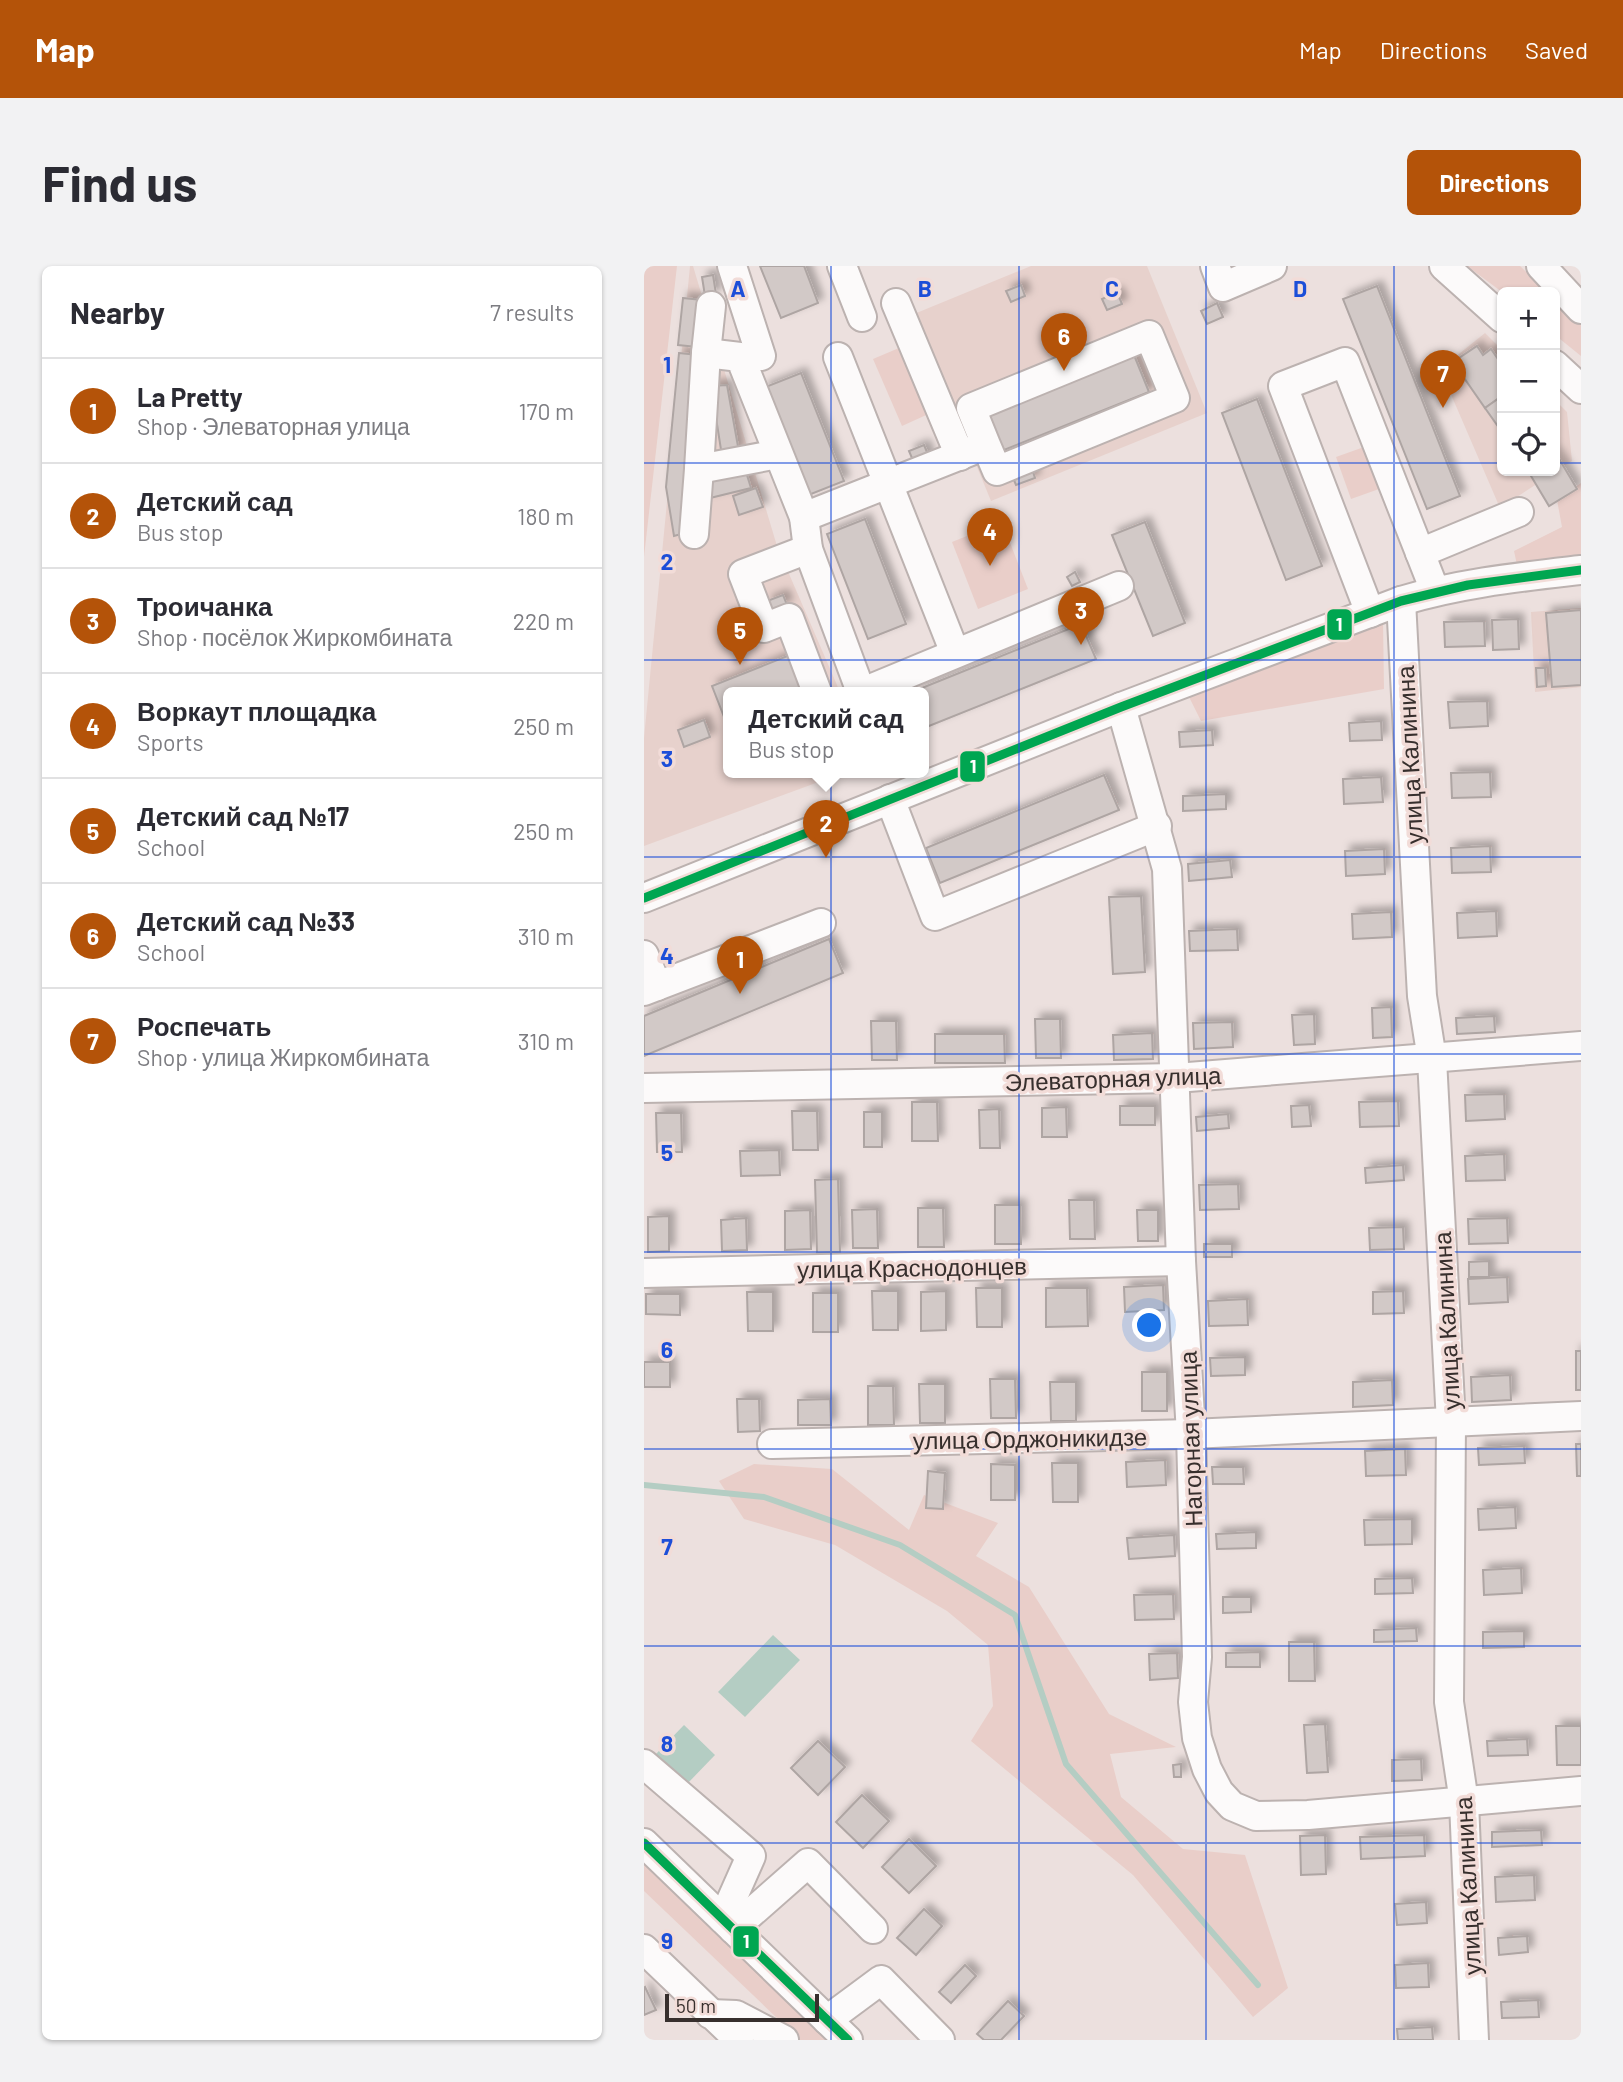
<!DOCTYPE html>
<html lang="en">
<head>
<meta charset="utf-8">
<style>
	:root { --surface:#fff; --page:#f2f2f3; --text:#2b2b33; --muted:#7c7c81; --line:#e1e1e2; --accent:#b45309 }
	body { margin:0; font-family:Barlow,sans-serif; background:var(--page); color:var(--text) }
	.controls { position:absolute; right:21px; top:21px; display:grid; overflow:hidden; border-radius:10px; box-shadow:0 2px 5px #0004 }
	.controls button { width:63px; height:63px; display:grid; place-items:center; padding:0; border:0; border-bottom:2px solid var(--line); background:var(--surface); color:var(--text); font:35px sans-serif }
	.scale { position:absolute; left:21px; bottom:18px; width:154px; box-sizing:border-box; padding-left:7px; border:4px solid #372f2d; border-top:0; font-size:19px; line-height:24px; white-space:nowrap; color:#372f2d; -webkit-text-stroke:5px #f2dcd8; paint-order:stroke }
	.you { position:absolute; left:506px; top:1060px; width:24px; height:24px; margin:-18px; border:5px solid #fff; border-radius:50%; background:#1a73e8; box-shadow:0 0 0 10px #1a73e833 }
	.badge { display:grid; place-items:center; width:46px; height:46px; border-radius:50%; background:var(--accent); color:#fff; font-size:23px; font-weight:700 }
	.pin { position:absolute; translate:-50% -58px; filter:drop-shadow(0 2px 4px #0008) }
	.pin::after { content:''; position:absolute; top:37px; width:24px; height:21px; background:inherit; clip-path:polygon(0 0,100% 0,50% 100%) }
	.popup { position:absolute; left:79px; top:421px; width:206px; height:91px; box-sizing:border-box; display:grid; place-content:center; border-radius:10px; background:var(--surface); filter:drop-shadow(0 2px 5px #0005); font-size:23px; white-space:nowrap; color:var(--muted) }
	.popup b { font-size:26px; color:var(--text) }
	.popup::after { content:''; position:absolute; left:50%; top:100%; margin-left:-14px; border:14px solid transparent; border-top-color:var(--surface) }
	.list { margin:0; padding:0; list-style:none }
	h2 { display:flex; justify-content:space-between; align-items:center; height:91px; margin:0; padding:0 28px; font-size:30px }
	h2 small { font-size:23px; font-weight:400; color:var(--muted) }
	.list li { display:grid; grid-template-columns:46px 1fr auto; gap:21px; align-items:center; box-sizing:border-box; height:105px; padding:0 28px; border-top:2px solid var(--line) }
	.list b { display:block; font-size:26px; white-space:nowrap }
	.list p { margin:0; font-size:23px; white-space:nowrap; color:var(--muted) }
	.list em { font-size:23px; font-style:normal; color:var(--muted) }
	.icon { flex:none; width:38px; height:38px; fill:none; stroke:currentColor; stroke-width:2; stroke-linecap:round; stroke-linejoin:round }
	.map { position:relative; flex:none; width:937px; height:1774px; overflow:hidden; border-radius:10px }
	header { display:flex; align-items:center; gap:42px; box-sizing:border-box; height:98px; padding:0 35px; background:var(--accent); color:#fff }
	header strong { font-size:33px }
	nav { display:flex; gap:38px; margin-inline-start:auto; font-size:24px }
	.intro { display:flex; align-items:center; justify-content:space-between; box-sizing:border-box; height:168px; padding:0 42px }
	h1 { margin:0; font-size:49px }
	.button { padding:18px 32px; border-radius:10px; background:var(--accent); color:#fff; font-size:24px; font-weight:700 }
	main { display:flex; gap:42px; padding:0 42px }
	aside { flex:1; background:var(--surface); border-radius:10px; box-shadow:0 2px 5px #0004 }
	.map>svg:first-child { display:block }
	.built { fill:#e7d1cc }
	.green { fill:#e9cec9 }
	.water { fill:#b4cdc3 }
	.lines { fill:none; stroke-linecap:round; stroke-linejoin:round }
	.stream { stroke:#b4cdc3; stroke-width:6 }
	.building { fill:#d2c9c7; stroke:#aea5a3; stroke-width:2; filter:url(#shadow) }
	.minor-casing { stroke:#bcb2b0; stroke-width:32 }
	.minor { stroke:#fcfafa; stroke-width:28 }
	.bus-1-casing { stroke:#f2dcd8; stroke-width:14 }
	.bus-1 { stroke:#00a651; stroke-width:9 }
	.grid { fill:none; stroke:#1d4ed8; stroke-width:2; stroke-opacity:0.55 }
	.labels { text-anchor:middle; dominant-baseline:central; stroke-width:7; stroke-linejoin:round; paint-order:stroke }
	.street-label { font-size:24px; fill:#372f2d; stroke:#f2dcd8 }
	.grid-label { font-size:23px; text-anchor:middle; font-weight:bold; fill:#1d4ed8; stroke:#f2dcd8; stroke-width:7; stroke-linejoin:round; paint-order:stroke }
	.line-badge { stroke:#f2dcd8; stroke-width:2.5 }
	.badge-label { font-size:19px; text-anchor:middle; font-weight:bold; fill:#fff }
</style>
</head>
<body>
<header>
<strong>Map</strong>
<nav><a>Map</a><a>Directions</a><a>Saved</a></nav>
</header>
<div class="intro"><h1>Find us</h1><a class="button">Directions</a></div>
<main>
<aside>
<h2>Nearby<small>7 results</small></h2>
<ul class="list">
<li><span class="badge">1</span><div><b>La Pretty</b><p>Shop · Элеваторная улица</p></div><em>170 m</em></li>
<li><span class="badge">2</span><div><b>Детский сад</b><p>Bus stop</p></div><em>180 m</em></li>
<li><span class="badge">3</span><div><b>Троичанка</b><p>Shop · посёлок Жиркомбината</p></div><em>220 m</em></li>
<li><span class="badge">4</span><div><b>Воркаут площадка</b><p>Sports</p></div><em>250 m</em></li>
<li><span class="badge">5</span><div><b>Детский сад №17</b><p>School</p></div><em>250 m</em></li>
<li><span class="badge">6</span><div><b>Детский сад №33</b><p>School</p></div><em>310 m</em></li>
<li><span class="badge">7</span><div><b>Роспечать</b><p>Shop · улица Жиркомбината</p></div><em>310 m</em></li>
</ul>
</aside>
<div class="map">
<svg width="937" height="1774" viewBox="0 0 937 1774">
	<defs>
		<filter id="shadow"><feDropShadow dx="5.5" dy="-5.5" stdDeviation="3.5" flood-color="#0004"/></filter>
	</defs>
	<rect width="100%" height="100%" fill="#ece0de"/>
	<!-- built -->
	<g class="built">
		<path d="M46,0H49L133,280L196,426H84V506H202L0,580V472Z"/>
		<path d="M387,0H503L563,147L347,235L270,48Z"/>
		<path d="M841,67L858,84V205H911V134L923,146L928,195L856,242L796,103Z"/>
		<path d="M937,342V421L891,426L887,346Z"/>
	</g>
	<!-- green -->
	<g class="green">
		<path d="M0,0H33L0,291Z"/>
		<path d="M823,0H876L903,26H858Z"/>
		<path d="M911,34L937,52V90L911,69Z"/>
		<path d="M262,79L291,145L258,160L229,93Z"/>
		<path d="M720,181L735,223L707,233L692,191Z"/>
		<path d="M937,217V291L873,299L870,285L918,261L913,234Z"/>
		<path d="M358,256L384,323L334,343L308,276Z"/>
		<path d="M739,354L740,423L557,455L542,425Z"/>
		<path d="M110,1198L188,1203L265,1264L280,1229L354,1257L332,1290L385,1321L465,1448L532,1481L466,1488L477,1531L539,1583L601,1589L644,1722L609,1751L489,1609L327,1475L349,1440L344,1379L303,1345L191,1279L100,1253L75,1215Z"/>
		<path d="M0,1595L186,1774H156L0,1625Z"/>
	</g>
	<!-- water -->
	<g class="water">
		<path d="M129,1369L156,1394L101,1451L74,1426Z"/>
		<path d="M40,1459L71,1489L43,1518L12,1488Z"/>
	</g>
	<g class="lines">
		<!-- stream -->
		<path class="stream" d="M0,1219L120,1231L256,1279L371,1349L422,1498L614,1719"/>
	</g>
	<!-- building -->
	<g class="building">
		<path d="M116,0H160L174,37L137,52Z"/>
		<path d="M69,9L72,28L61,30L58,11Z"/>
		<path d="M377,19L381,30L367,36L362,25Z"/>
		<path d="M733,20L816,230L783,243L699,33Z"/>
		<path d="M473,26L478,38L463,44L458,33Z"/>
		<path d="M39,32L58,34L53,81L34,79Z"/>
		<path d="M573,37L579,51L563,58L557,45Z"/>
		<path d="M833,80L839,89L847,83L858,99V130L841,142L809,96Z"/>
		<path d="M35,87L54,89L48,265L30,270L22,221Z"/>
		<path d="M490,89L505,126L355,186L340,149Z"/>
		<path d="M157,107L200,215L162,230L119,122Z"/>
		<path d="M83,119L95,186L78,190L67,120Z"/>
		<path d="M858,130V166L841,142Z"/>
		<path d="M613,133L678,300L642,314L578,147Z"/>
		<path d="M280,179L288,198L273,204L265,185Z"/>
		<path d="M911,186L933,223L905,240L884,205H911Z"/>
		<path d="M387,200L391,212L372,219L367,207Z"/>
		<path d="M102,206L107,222L62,233L58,217Z"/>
		<path d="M112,222L119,241L95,249L89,230Z"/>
		<path d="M221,253L262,358L224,373L183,268Z"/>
		<path d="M501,256L541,357L509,370L468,269Z"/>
		<path d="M431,306L436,316L428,320L423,311Z"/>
		<path d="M139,329L143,339L126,345L123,335Z"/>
		<path d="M937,344V419L908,421L902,347Z"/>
		<path d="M874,353L875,383L849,384L848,354Z"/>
		<path d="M840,355L841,380L801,381L800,356Z"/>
		<path d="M437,358L452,393L280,462V426H268Z"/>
		<path d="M146,389L159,426H84L82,456L68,420Z"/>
		<path d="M892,402H901L902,420L893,421Z"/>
		<path d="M843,435L844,460L806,462L804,436Z"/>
		<path d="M60,454L66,471L40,481L34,464Z"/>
		<path d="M737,455L738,474L706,475L705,457Z"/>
		<path d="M568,464L569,479L536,481L535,466Z"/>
		<path d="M846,506L847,531L808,532L807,507Z"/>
		<path d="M460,509L475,544L296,617L282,582Z"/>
		<path d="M737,511L739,536L700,538L699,513Z"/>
		<path d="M582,528V543L539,545V530Z"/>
		<path d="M846,580L847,606L808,607L807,582Z"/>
		<path d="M740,583L741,608L702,610L701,585Z"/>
		<path d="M586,594L588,611L545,615L544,598Z"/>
		<path d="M497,630L501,706L469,708L465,631Z"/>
		<path d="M852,645L853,670L814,672L813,647Z"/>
		<path d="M747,646L748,671L709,673L708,648Z"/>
		<path d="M593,663L594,684L546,685L545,665Z"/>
		<path d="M185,673L199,707L0,790V750Z"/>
		<path d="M747,741L748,771L729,772L728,742Z"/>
		<path d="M670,748L671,778L650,779L648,749Z"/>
		<path d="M850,750L851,766L813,768L812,752Z"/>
		<path d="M391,753H416L417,792H392Z"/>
		<path d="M227,755H252L253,794H228Z"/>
		<path d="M588,756L589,781L550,783L549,757Z"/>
		<path d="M508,767L509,793L470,794L469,769Z"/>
		<path d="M291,768H360L361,797H291Z"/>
		<path d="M860,828L861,853L822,855L821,829Z"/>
		<path d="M754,835L755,860L716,861L715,836Z"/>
		<path d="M268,836H293L294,875H268Z"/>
		<path d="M665,839L667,860L648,861L647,840Z"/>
		<rect x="476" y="840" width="35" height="19"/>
		<path d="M422,841L423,871H398V842Z"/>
		<path d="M355,843L356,882H336L335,844Z"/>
		<path d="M148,845H173L174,884H149Z"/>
		<rect x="220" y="846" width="18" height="35"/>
		<path d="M12,847H37L38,886H13Z"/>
		<path d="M584,848L585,862L553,865L552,851Z"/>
		<path d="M135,884L136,909L97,910L96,885Z"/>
		<path d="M860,888L861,914L822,915L821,890Z"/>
		<path d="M759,899L760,914L722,917L721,902Z"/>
		<path d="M194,913L196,986L173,987L171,914Z"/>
		<path d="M594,918L595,943L556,944L555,919Z"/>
		<path d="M425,934H450L451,973H426Z"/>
		<path d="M351,939H376L377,978H351Z"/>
		<path d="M274,942H299L300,981H274Z"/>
		<path d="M233,943L234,982H209L208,944Z"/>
		<path d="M166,944L167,983L141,984V945Z"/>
		<path d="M493,944H514V975H494Z"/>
		<path d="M25,950V985L4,986V951Z"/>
		<path d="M102,952L103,984L78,985L77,954Z"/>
		<path d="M863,952L864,977L825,978L824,953Z"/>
		<path d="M759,961L760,983L726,984L725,962Z"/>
		<rect x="560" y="978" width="28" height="13"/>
		<path d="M845,995V1011H825V996Z"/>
		<path d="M863,1011L864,1036L825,1038L824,1013Z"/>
		<path d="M519,1019L520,1044L481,1046L480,1021Z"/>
		<path d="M332,1022H358V1061H333Z"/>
		<path d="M402,1022H443L444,1060L402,1061Z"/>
		<path d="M228,1025H254V1064H229Z"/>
		<path d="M302,1025V1064L277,1065V1026Z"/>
		<path d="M759,1025L760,1047L729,1048V1026Z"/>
		<path d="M103,1026H129V1065H104Z"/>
		<rect x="169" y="1027" width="25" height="39"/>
		<path d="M2,1028H36V1049L2,1048Z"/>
		<path d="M603,1033L604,1059L565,1060L564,1035Z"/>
		<rect x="932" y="1085" width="5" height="39"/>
		<path d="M601,1091V1109L567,1110L566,1092Z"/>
		<rect x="0" y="1096" width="26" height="25"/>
		<rect x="498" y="1106" width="25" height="39"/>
		<path d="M866,1109L867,1134L828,1136L827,1111Z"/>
		<path d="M346,1113H371L372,1152H347Z"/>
		<path d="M748,1114L749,1139L709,1141V1116Z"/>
		<path d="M406,1116H432V1155H407Z"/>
		<path d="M275,1118H301V1157H276Z"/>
		<path d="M224,1120H249L250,1159H224Z"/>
		<path d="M93,1133H115L116,1165L94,1166Z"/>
		<path d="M186,1133L187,1159H154V1134Z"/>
		<path d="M932,1178H937V1210H933Z"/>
		<path d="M880,1180L881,1197L835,1199L834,1182Z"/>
		<path d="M761,1183L762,1209L722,1210L721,1185Z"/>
		<path d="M521,1194L522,1219L483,1221L482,1196Z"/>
		<path d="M408,1197H434V1236H409Z"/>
		<path d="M347,1198L371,1199V1234H347Z"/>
		<path d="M568,1201H599L600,1218H569Z"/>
		<path d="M284,1205L301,1207L299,1243L282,1242Z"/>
		<path d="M871,1241L872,1262L835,1264L834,1243Z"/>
		<path d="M768,1253V1278L721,1279L720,1254Z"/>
		<path d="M612,1266V1282L573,1283L572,1268Z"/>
		<path d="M530,1269L531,1290L485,1293L483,1272Z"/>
		<path d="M877,1302L878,1327L840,1329L839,1304Z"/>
		<path d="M768,1312L769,1327L731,1328V1313Z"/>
		<path d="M529,1328L530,1353L491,1354L490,1329Z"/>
		<path d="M579,1331H607V1346L579,1347Z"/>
		<path d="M772,1362L773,1375L730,1376V1364Z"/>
		<path d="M880,1365V1381L839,1382V1366Z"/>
		<path d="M645,1376H670L671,1415H645Z"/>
		<path d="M616,1386V1401H582V1387Z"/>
		<path d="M533,1387L534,1412L506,1414L505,1388Z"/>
		<path d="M681,1458L684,1506L663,1507L660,1459Z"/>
		<path d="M912,1460H937V1499H913Z"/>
		<path d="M883,1473L884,1489L844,1490L843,1475Z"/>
		<path d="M174,1475L201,1501L174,1529L147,1502Z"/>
		<path d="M777,1493L778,1514L748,1515V1494Z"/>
		<path d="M537,1498V1511H530L529,1499Z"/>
		<path d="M218,1529L245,1555L219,1582L192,1556Z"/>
		<path d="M897,1564L898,1579L848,1581V1566Z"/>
		<path d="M681,1569L682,1608L657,1609L656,1570Z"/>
		<path d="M780,1569L781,1590L717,1593L716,1571Z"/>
		<path d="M265,1573L292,1600L265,1627L238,1601Z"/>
		<path d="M890,1609L891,1634L852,1636L851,1611Z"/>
		<path d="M782,1636L783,1657L753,1659L751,1638Z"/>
		<path d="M280,1643L298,1660L272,1689L253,1672Z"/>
		<path d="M883,1670L884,1686L855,1689L854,1672Z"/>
		<path d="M784,1697L785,1721L752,1722L751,1699Z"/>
		<path d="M321,1699L332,1710L307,1737L295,1726Z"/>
		<path d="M1,1721L12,1744L0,1749V1722Z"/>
		<path d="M894,1734L895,1751L858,1752L857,1736Z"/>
		<path d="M364,1735L380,1750L357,1774H340L333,1768Z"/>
		<path d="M788,1761L789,1774H754L753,1763Z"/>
	</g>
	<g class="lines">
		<!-- minor casing -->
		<g class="minor-casing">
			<g id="minor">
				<path d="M88,0L117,90"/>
				<path d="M198,0L218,51"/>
				<path d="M571,0L579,21L628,0"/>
				<path d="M800,0L858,52"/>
				<path d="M897,0L937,43"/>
				<path d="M252,37L316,190"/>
				<path d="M62,87L67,40"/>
				<path d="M194,91L311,387"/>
				<path d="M911,99L937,123"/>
				<path d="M134,188L55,203L62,87L96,91L160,251L164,283L217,426"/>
				<path d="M160,251L342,179L353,205L531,132L505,69L327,142L342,179"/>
				<path d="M50,268L55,203"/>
				<path d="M164,283L99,308L120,362L145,352L173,426"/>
				<path d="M776,287L875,246"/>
				<path d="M757,335L778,730L788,793L807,1157L805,1436L820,1536L830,1774"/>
				<path d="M726,347L639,120L701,96L791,325"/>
				<path d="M219,426L475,320"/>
				<path d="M477,441L523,603L537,995L547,1168L553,1391L549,1436L553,1472L563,1503L575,1526L588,1540L612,1550L664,1549L937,1525"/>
				<path d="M246,533L291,650L513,560"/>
				<path d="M0,632L477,441L757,335C816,317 876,311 937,304"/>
				<path d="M0,689L13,720"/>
				<path d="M0,725L177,657"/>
				<path d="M0,822L532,812L937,780"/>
				<path d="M0,1007L537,995"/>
				<path d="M128,1178L547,1168L937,1150"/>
				<path d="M0,1498L107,1590L79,1653"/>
				<path d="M0,1577L204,1774"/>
				<path d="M89,1663L164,1597L229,1663"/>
				<path d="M0,1683L95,1774"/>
				<path d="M66,1748L92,1749L140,1774"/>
				<path d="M183,1754L237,1714L296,1774"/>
			</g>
		</g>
		<!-- minor -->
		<use href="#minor" class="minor"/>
		<!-- bus-1 casing -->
		<g class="bus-1-casing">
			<g id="bus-1">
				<path d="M0,632L477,441L757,335L824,319L937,304"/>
				<path d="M0,1577L204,1774"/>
			</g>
		</g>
		<!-- bus-1 -->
		<use href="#bus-1" class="bus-1"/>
	</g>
	<!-- grid -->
	<path class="grid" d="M187,0V1774M375,0V1774M562,0V1774M750,0V1774M0,197H858M911,197H937M0,394H937M0,591H937M0,788H937M0,986H937M0,1183H937M0,1380H937M0,1577H937"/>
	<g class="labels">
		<!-- street labels -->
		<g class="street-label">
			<text transform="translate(765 489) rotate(-93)">улица Калинина</text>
			<text transform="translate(469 812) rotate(-2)">Элеваторная улица</text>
			<text transform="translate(268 1001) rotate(-1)">улица Краснодонцев</text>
			<text transform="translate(802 1055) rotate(-93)">улица Калинина</text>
			<text transform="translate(386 1172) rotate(-1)">улица Орджоникидзе</text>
			<text transform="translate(546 1173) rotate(-92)">Нагорная улица</text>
			<text transform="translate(823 1620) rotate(-93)">улица Калинина</text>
		</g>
	</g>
	<g class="grid-label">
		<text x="94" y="31">A</text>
		<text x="281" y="31">B</text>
		<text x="468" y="31">C</text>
		<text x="656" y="31">D</text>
		<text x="23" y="107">1</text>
		<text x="23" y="304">2</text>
		<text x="23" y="501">3</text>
		<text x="23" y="698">4</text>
		<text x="23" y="895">5</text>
		<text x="23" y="1092">6</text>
		<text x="23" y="1289">7</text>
		<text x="23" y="1486">8</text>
		<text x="23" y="1683">9</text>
	</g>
	<g class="line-badge">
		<rect x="682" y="342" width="27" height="33" rx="7" fill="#00a651"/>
		<rect x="315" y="484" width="27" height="33" rx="7" fill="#00a651"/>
		<rect x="88" y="1659" width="28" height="33" rx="7" fill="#00a651"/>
	</g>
	<g class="badge-label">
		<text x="695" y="365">1</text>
		<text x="329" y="507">1</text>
		<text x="102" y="1682">1</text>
	</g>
</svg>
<div class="controls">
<button>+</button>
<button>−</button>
<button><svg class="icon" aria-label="locate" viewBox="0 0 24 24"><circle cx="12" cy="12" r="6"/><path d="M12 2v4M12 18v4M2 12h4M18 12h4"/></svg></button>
</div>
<div class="scale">50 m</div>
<div class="you"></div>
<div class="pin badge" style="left:96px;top:728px">1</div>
<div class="pin badge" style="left:182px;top:592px">2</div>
<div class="popup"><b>Детский сад</b>Bus stop</div>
<div class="pin badge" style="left:437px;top:379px">3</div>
<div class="pin badge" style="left:346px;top:300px">4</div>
<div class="pin badge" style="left:96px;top:399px">5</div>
<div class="pin badge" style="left:420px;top:105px">6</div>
<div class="pin badge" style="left:799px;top:142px">7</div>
</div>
</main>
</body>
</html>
